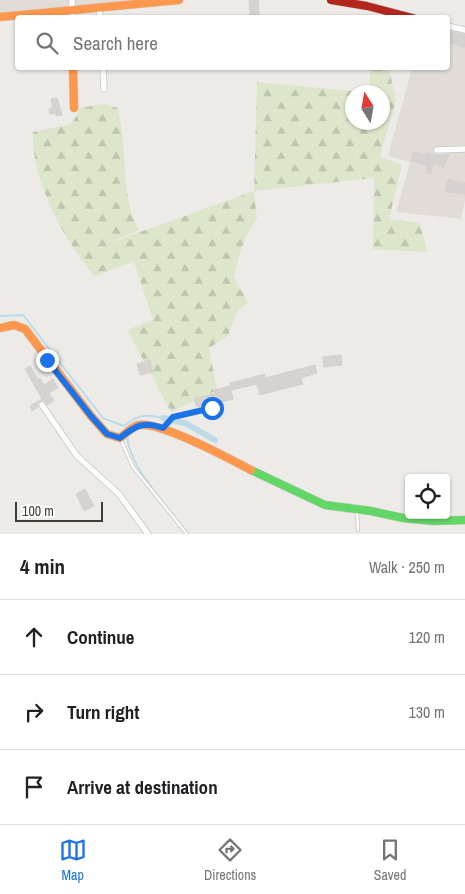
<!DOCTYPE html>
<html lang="en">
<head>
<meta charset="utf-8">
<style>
	:root { --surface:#fff; --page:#f6f6f6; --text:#202124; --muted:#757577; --line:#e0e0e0; --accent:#1a73e8 }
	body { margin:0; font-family:"Archivo Narrow",sans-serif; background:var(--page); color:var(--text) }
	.controls { position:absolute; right:15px; bottom:15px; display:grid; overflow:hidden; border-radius:5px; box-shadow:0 1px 4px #0004 }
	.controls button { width:45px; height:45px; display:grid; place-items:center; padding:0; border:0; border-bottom:1px solid var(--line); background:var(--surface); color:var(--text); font:25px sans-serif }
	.compass { position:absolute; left:345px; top:85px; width:45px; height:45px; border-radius:50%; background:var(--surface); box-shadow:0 1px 4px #0004; rotate:349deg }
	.scale { position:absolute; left:15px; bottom:12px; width:88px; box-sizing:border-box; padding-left:5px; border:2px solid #413b35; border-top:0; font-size:14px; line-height:18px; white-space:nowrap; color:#413b35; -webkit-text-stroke:4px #fff; paint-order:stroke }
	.stop { position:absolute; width:15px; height:15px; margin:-11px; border:4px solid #1a73e8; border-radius:50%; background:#fff }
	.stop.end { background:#1a73e8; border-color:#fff; box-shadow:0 1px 5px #0008 }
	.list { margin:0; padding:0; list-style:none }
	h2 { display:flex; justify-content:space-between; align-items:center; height:65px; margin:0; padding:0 20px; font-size:21px }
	h2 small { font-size:16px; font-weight:400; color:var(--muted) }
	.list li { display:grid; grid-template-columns:32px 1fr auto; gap:15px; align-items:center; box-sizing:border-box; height:75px; padding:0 20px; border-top:1px solid var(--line) }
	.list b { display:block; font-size:19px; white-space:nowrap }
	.list em { font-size:16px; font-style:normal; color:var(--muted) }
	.icon { flex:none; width:28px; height:28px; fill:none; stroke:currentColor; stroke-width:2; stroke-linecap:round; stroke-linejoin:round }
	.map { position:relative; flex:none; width:465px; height:534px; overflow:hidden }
	.search { position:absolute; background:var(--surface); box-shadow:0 1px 4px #0004; left:15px; right:15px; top:15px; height:55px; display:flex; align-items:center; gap:12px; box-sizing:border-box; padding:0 18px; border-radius:5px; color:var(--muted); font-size:19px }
	.sheet { height:290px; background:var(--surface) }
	nav { display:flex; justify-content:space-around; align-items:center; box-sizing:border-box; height:70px; border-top:1px solid var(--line); background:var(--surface); font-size:14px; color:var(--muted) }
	nav a { display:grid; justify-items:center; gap:2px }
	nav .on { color:var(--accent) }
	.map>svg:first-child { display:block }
	.residential { fill:#e1dcd6 }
	.forest { fill:url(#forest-firs) }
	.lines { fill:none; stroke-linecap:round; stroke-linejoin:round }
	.stream { stroke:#bddae7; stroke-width:2 }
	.canal { stroke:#bddae7; stroke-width:6 }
	.building { fill:#d5d2cf; stroke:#d5d2ce }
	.lane-casing { stroke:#c9c7c4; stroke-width:4 }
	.street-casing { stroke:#c9c7c4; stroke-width:7 }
	.fast-casing { stroke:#cecac2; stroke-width:9 }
	.slow-casing { stroke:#cecac2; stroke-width:9 }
	.jam-casing { stroke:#cecac2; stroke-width:9 }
	.lane { stroke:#fcfcfc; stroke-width:2.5 }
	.street { stroke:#fcfcfc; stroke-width:5.5 }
	.fast { stroke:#63d668; stroke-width:8 }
	.slow { stroke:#ff974d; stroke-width:8 }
	.jam { stroke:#b3261e; stroke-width:8 }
	.route { stroke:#1a73e8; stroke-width:6 }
</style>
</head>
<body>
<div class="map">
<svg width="465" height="534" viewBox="0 0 465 534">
	<defs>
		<pattern id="forest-firs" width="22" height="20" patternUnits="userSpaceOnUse" patternTransform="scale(1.25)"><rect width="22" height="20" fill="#dde5ca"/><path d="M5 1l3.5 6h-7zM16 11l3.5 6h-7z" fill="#bfc5ae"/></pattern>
	</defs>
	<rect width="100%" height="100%" fill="#edebe8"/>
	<!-- residential -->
	<g class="residential">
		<path d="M0,0H158L0,16Z"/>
		<path d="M448,28L465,31V200L461,219L396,212L410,162L388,156L412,68H448Z"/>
	</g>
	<!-- forest -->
	<path class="forest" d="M370,68H389L396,101L380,156L402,165L389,219L420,223L427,252L373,249L374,178L254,191L257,219C244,234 239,257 234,276L248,303L237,311L228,336L209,348L217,390L171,412L127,330L153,320L134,262L94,276C64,239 31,181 33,132L72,124L80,108L102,104L118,108C120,119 122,131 123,143C126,172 124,204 139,230L104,245L254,191L257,82L361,92H352V122H382V92H370Z"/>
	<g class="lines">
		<!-- stream -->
		<g class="stream">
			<path d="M0,316L23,315L103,418L124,426C139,414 145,414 163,418"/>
			<path d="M127,436C130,469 168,507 188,534"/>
		</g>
		<!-- canal -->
		<path class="canal" d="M163,418L185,423L215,440"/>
	</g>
	<!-- building -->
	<g class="building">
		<path d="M249,0H258L259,15H250Z"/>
		<path d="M452,32L465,35V47L448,42V33L452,34Z"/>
		<path d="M57,98L62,115L56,116V113L50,114L49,109L53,108L51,99Z"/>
		<path d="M413,152L426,155L427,153L440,156L449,154L444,167L433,164L431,174L426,173L427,166L424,165V164L411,161Z"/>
		<path d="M448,179L465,183V194L445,192Z"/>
		<path d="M341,355L342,365L324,367L323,357Z"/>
		<path d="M150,360L153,372L140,375L137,364Z"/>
		<path d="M315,365L317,373L301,378L303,384L260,395L257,384L232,390L230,383L265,374V378Z"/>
		<path d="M30,366L38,380L40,378L44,385L53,379L58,388L49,393L54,401L47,405L44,401H40L38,403V407L32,411L30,406L42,399L25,369Z"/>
		<path d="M230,386L233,399L217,403V401L197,407L194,399L215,393L214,390Z"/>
		<path d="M85,489L94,506L84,511L76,494Z"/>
	</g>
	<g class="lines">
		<!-- lane casing -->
		<g class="lane-casing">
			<g id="lane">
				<path d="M164,427L173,417L212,408"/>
				<path d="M121,440L133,467L187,534"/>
				<path d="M357,511L358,530"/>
			</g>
		</g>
		<!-- street casing -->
		<g class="street-casing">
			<g id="street">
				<path d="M72,0V18"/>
				<path d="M99,7L100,18"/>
				<path d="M448,26L465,30"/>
				<path d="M103,68L104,89"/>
				<path d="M437,150L465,149"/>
				<path d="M42,405L77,456L119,494L148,534"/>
			</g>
		</g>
		<!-- fast casing -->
		<g class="fast-casing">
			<path id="fast" d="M251,470L325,505L371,511L403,518L433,521L465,520"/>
		</g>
		<!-- slow casing -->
		<g class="slow-casing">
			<g id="slow">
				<path d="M0,17L179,0"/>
				<path d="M73,68L74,108"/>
				<path d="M0,328L14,325L25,329L91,416L107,434L120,438C125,434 133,426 139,425C160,421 230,459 251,470"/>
			</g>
		</g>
		<!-- jam casing -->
		<g class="jam-casing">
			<path id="jam" d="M331,0L367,6L413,18"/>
		</g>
		<!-- lane -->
		<use href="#lane" class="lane"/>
		<!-- street -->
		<use href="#street" class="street"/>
		<!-- fast -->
		<use href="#fast" class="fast"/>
		<!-- slow -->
		<use href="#slow" class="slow"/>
		<!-- jam -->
		<use href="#jam" class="jam"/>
	</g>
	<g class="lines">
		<!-- route -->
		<path class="route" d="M47,360L91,416L107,434L120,438C136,425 144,421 163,428L173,417L212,408"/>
	</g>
</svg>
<div class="controls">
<button><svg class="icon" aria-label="locate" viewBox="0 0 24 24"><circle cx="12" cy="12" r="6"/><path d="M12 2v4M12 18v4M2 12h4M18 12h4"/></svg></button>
</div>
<svg class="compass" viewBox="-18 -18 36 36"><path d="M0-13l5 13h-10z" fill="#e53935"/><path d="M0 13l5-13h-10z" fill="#757577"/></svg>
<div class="scale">100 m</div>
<div class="stop" style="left:212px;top:408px"></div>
<div class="stop end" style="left:47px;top:360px"></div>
<div class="search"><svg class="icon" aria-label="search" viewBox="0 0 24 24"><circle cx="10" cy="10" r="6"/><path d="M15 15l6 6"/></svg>Search here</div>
</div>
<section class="sheet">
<h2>4 min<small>Walk · 250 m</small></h2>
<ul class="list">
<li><svg class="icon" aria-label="ahead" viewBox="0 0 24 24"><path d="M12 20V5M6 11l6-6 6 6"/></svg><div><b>Continue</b></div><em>120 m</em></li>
<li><svg class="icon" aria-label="right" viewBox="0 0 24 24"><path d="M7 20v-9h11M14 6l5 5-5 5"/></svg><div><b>Turn right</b></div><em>130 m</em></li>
<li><svg class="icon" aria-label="arrive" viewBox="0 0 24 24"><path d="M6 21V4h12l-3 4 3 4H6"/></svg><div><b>Arrive at destination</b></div></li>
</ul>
</section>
<nav>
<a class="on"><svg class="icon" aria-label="map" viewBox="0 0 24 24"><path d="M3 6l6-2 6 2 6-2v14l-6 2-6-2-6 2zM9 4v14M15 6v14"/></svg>Map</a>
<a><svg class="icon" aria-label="directions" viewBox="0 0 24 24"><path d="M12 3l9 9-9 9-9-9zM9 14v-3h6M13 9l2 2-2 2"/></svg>Directions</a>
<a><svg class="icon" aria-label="saved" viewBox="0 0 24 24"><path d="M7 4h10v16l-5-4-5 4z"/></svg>Saved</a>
</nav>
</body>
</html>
